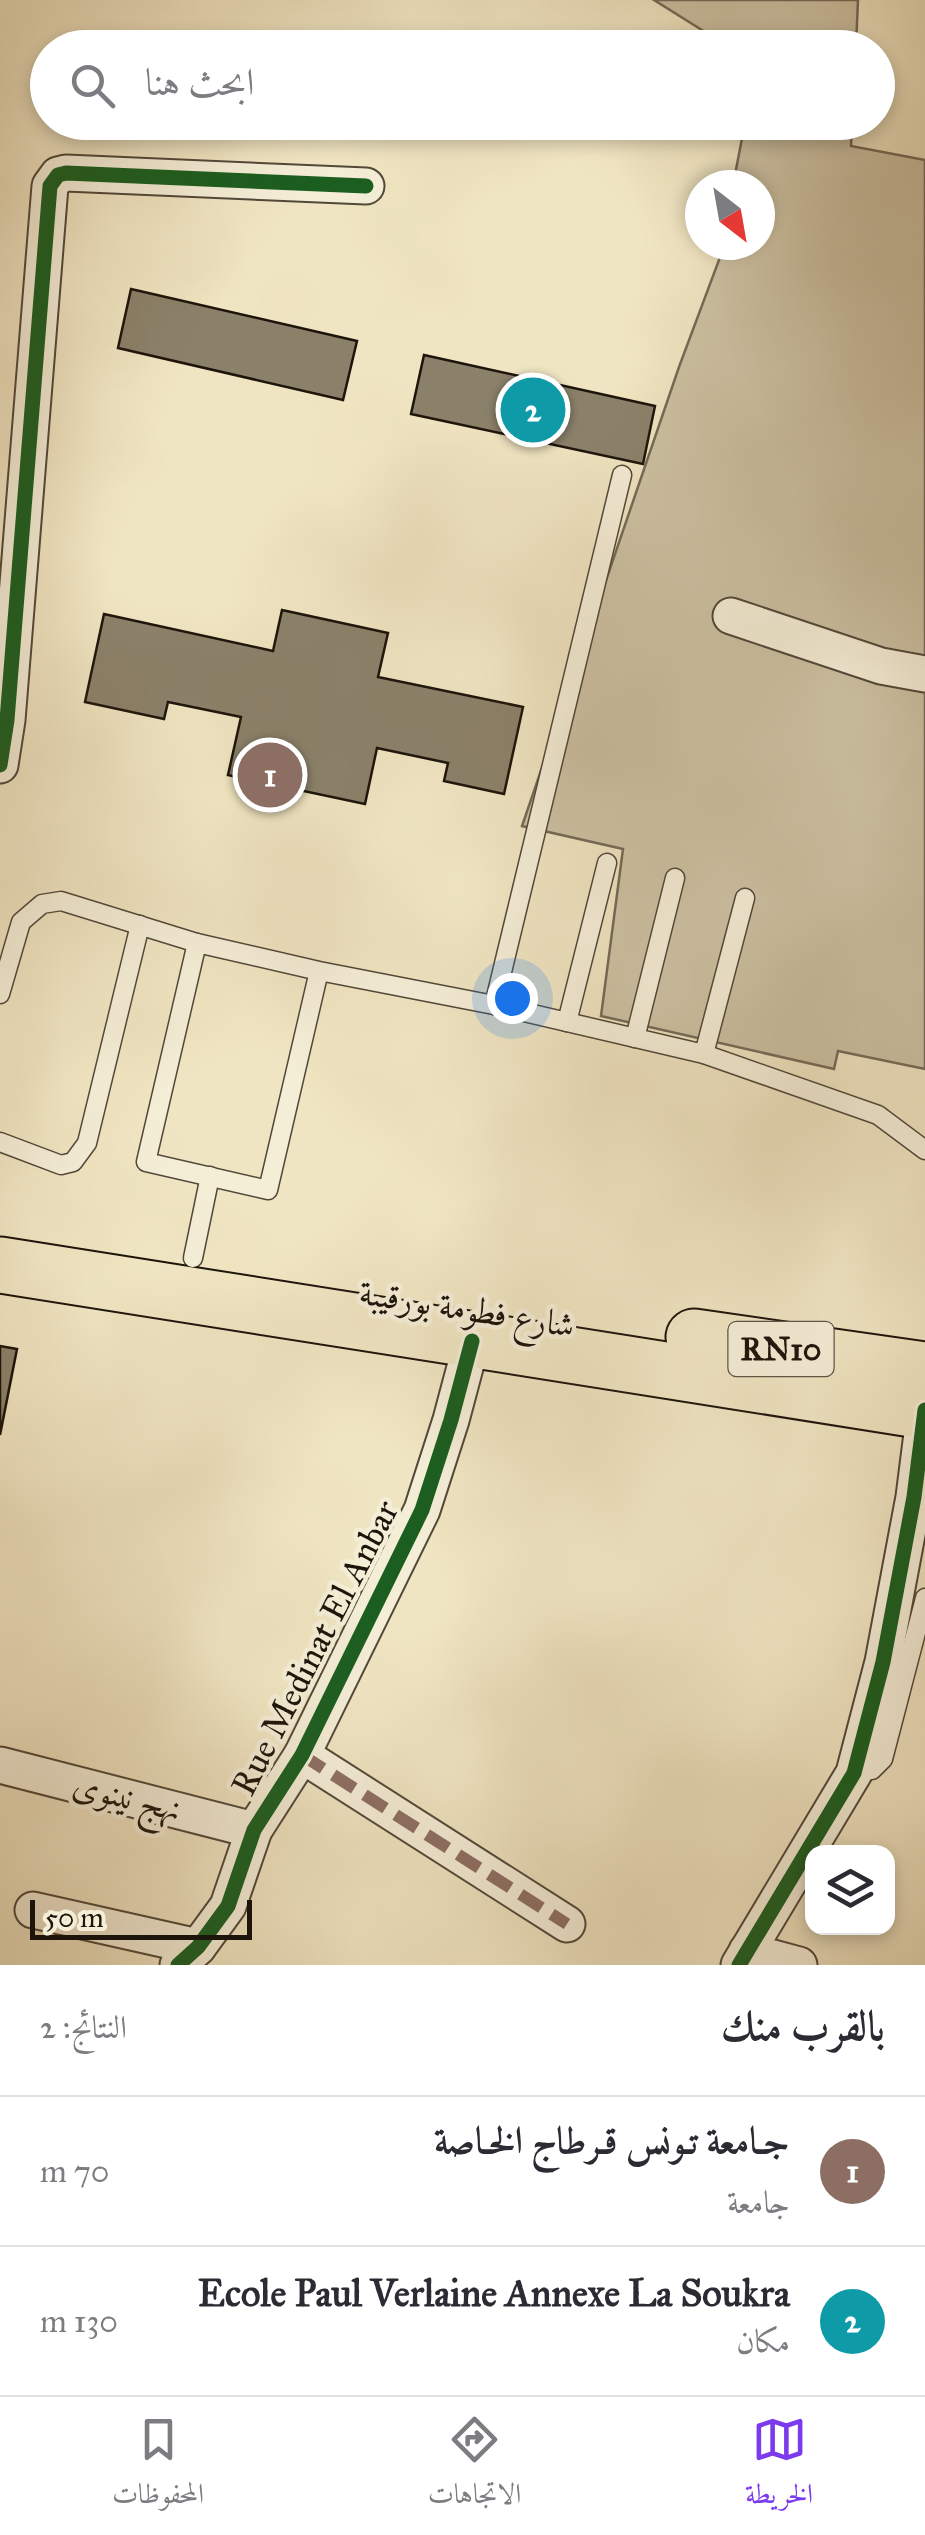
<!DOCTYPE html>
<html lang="ar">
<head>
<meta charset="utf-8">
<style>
	:root { --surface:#fff; --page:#f7f7f7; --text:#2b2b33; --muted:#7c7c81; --line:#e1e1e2; --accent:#7c3aed }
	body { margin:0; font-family:"IM FELL Great Primer",Amiri,serif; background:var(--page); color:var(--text); direction:rtl }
	.controls { position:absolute; right:30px; bottom:30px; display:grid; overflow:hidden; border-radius:20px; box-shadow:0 5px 15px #0003 }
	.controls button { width:90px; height:90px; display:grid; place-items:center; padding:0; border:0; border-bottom:2px solid var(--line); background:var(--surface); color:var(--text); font:50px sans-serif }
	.compass { position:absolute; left:685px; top:170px; width:90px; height:90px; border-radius:50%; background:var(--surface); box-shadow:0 5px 15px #0003; rotate:149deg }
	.scale { position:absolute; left:30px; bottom:25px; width:222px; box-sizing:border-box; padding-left:10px; border:5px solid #1d140b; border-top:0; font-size:28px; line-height:35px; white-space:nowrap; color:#1d140b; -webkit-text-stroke:8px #f5eed7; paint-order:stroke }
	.you { position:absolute; left:512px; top:998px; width:35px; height:35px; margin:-25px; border:8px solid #fff; border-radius:50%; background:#1a73e8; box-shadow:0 0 0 15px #1a73e833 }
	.badge { display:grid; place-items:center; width:65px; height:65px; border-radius:50%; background:var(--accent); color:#fff; font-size:32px; font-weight:700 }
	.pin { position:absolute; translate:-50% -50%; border:5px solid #fff; box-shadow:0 2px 10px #0006 }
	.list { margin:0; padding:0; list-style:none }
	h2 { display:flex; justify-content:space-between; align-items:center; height:130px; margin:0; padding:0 40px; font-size:42px }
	h2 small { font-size:32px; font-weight:400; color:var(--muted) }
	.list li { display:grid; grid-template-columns:65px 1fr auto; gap:30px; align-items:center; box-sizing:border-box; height:150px; padding:0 40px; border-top:2px solid var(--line) }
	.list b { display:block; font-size:38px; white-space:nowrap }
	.list p { margin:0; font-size:32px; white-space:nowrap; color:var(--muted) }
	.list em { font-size:32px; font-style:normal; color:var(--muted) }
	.icon { flex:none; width:55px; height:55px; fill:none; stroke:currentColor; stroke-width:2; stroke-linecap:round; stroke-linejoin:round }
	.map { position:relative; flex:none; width:925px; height:1965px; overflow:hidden; direction:ltr }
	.search { position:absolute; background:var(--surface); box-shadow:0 5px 15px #0003; left:30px; right:30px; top:30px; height:110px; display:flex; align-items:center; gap:25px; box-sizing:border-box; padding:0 35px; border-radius:55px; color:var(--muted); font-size:38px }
	.sheet { height:430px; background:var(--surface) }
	nav { display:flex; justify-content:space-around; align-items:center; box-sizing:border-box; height:140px; border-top:2px solid var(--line); background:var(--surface); font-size:28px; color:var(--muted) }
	nav a { display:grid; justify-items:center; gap:5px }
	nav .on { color:var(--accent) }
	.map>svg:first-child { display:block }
	.green { fill:#ccc1a3; stroke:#746a57; stroke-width:2.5 }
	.building { fill:#8b816a; stroke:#1d140b; stroke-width:2.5 }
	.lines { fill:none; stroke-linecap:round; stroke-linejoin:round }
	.lane-casing { stroke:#524839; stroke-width:21 }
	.street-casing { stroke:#524839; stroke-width:39 }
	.primary-casing { stroke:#1d140b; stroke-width:59 }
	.lane { stroke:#f5eed7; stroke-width:18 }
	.street { stroke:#f5eed7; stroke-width:35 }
	.primary { stroke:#f0e5c2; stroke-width:55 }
	.quiet { stroke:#8d6e63; stroke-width:12; stroke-dasharray:25 12; stroke-linecap:butt }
	.cycleway-casing { stroke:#f5eed7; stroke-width:21 }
	.cycleway { stroke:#1b5e20; stroke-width:15 }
	.labels { text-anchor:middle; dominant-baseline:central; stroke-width:9; stroke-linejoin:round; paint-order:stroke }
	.shield { fill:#f5eed7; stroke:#5e5548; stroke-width:2.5 }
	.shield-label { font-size:32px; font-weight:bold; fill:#1d140b }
	.street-label { font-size:35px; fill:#1d140b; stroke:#f5eed7 }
</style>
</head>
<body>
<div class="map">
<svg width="925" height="1965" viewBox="0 0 925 1965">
	<rect width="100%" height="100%" fill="#f0e5c2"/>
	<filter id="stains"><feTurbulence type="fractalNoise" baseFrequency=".002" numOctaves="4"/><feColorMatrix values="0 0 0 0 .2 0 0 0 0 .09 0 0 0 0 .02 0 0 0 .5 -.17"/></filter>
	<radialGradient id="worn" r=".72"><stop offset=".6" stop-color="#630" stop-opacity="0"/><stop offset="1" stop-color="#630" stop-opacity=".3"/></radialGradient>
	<!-- green -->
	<g class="green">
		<path d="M654,0H858L856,47H729Z"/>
		<path d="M745,123H852L851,146L925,160V1069L838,1051L834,1069L601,1016L623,849L522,826L679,367L719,260L722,245H760V185H733Z"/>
	</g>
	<!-- building -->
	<g class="building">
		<path d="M131,289L357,341L343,400L118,348Z"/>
		<path d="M424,355L655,406L643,464L411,414Z"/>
		<path d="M282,610L388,633L378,677L523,707L504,794L444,781L448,763L377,748L365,804L228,775L241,717L168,702L164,719L85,702L104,614L273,651Z"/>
		<path d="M0,1346L17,1349L0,1435Z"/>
	</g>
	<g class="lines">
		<!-- lane casing -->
		<g class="lane-casing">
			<g id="lane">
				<path d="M319,971L268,1190L146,1162L197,943L319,971L494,1005L704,1054L878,1115L925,1150"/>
				<path d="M0,994L21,922L42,904L61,901L197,943"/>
				<path d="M494,1005L622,475"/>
				<path d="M567,1022L607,863"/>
				<path d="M635,1038L675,878"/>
				<path d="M704,1054L745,898"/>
				<path d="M0,1142L61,1165L73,1162L87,1143L140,925"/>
				<path d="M193,1258L210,1176"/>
				<path d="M855,1773L872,1770L883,1759L925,1598"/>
			</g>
		</g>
		<!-- street casing -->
		<g class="street-casing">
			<g id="street">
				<path d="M731,616L881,666L925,674"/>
				<path d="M0,765L7,720L50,186L58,175L66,173L366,186"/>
				<path d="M302,1755L567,1924"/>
				<path d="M0,1765L254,1830"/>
				<path d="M33,1910L198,1947"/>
				<path d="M747,1951L799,1965"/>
				<path d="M178,1965L198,1947L228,1906L254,1830L302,1755L422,1510L451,1420L472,1341"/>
				<path d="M739,1965L854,1773L883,1662L914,1497L925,1410"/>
			</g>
		</g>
		<!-- primary casing -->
		<g class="primary-casing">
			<g id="primary">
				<path d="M0,1265L925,1411"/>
				<path d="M694,1337L925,1370"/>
			</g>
		</g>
		<!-- lane -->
		<use href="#lane" class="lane"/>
		<!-- street -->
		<use href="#street" class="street"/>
		<!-- primary -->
		<use href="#primary" class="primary"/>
		<!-- quiet -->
		<path class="quiet" d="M302,1755L567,1924"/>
		<!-- cycleway casing -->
		<g class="cycleway-casing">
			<g id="cycleway">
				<path d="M0,765L7,720L50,186L58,175L66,173L366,186"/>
				<path d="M178,1965L198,1947L228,1906L254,1830L302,1755L422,1510L451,1420L472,1341"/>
				<path d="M739,1965L854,1773L883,1662L914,1497L925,1410"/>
			</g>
		</g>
		<!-- cycleway -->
		<use href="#cycleway" class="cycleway"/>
	</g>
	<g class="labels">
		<!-- shield labels -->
		<rect class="shield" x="728.5" y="1322" width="105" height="54" rx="8"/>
		<g class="shield-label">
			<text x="781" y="1349">RN10</text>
		</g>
		<!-- street labels -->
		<g class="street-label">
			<text transform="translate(467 1309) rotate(9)">شارع فطومة بورقيبة</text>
			<text transform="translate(315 1648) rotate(-63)">Rue Medinat El Anbar</text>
			<text transform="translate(127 1797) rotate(14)">نهج نینوى</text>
		</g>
	</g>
	<rect width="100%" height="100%" filter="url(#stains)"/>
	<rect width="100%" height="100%" fill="url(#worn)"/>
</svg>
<div class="controls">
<button><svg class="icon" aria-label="layers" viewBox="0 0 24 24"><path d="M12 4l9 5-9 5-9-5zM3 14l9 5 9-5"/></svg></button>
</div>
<svg class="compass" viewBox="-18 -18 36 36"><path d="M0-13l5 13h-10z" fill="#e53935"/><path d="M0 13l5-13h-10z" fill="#7c7c81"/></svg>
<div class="scale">50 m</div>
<div class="you"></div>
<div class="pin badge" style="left:270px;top:775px;background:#8d6e63">1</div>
<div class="pin badge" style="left:533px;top:410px;background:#0f9aa8">2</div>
<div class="search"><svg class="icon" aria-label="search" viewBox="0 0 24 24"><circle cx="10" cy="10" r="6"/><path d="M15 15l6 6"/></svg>ابحث هنا</div>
</div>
<section class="sheet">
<h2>بالقرب منك<small>النتائج: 2</small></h2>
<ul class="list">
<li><span class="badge" style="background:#8d6e63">1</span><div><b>جـامعة تـونس قـرطاج الخـاصة</b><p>جامعة</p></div><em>70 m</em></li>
<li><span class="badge" style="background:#0f9aa8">2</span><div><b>Ecole Paul Verlaine Annexe La Soukra</b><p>مكان</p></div><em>130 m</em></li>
</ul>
</section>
<nav>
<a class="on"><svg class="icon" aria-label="map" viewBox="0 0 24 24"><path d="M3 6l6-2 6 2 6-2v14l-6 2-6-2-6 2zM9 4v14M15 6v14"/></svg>الخريطة</a>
<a><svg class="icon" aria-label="directions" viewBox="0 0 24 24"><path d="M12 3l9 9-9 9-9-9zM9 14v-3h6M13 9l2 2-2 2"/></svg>الاتجاهات</a>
<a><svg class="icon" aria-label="saved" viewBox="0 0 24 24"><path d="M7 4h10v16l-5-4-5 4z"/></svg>المحفوظات</a>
</nav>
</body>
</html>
